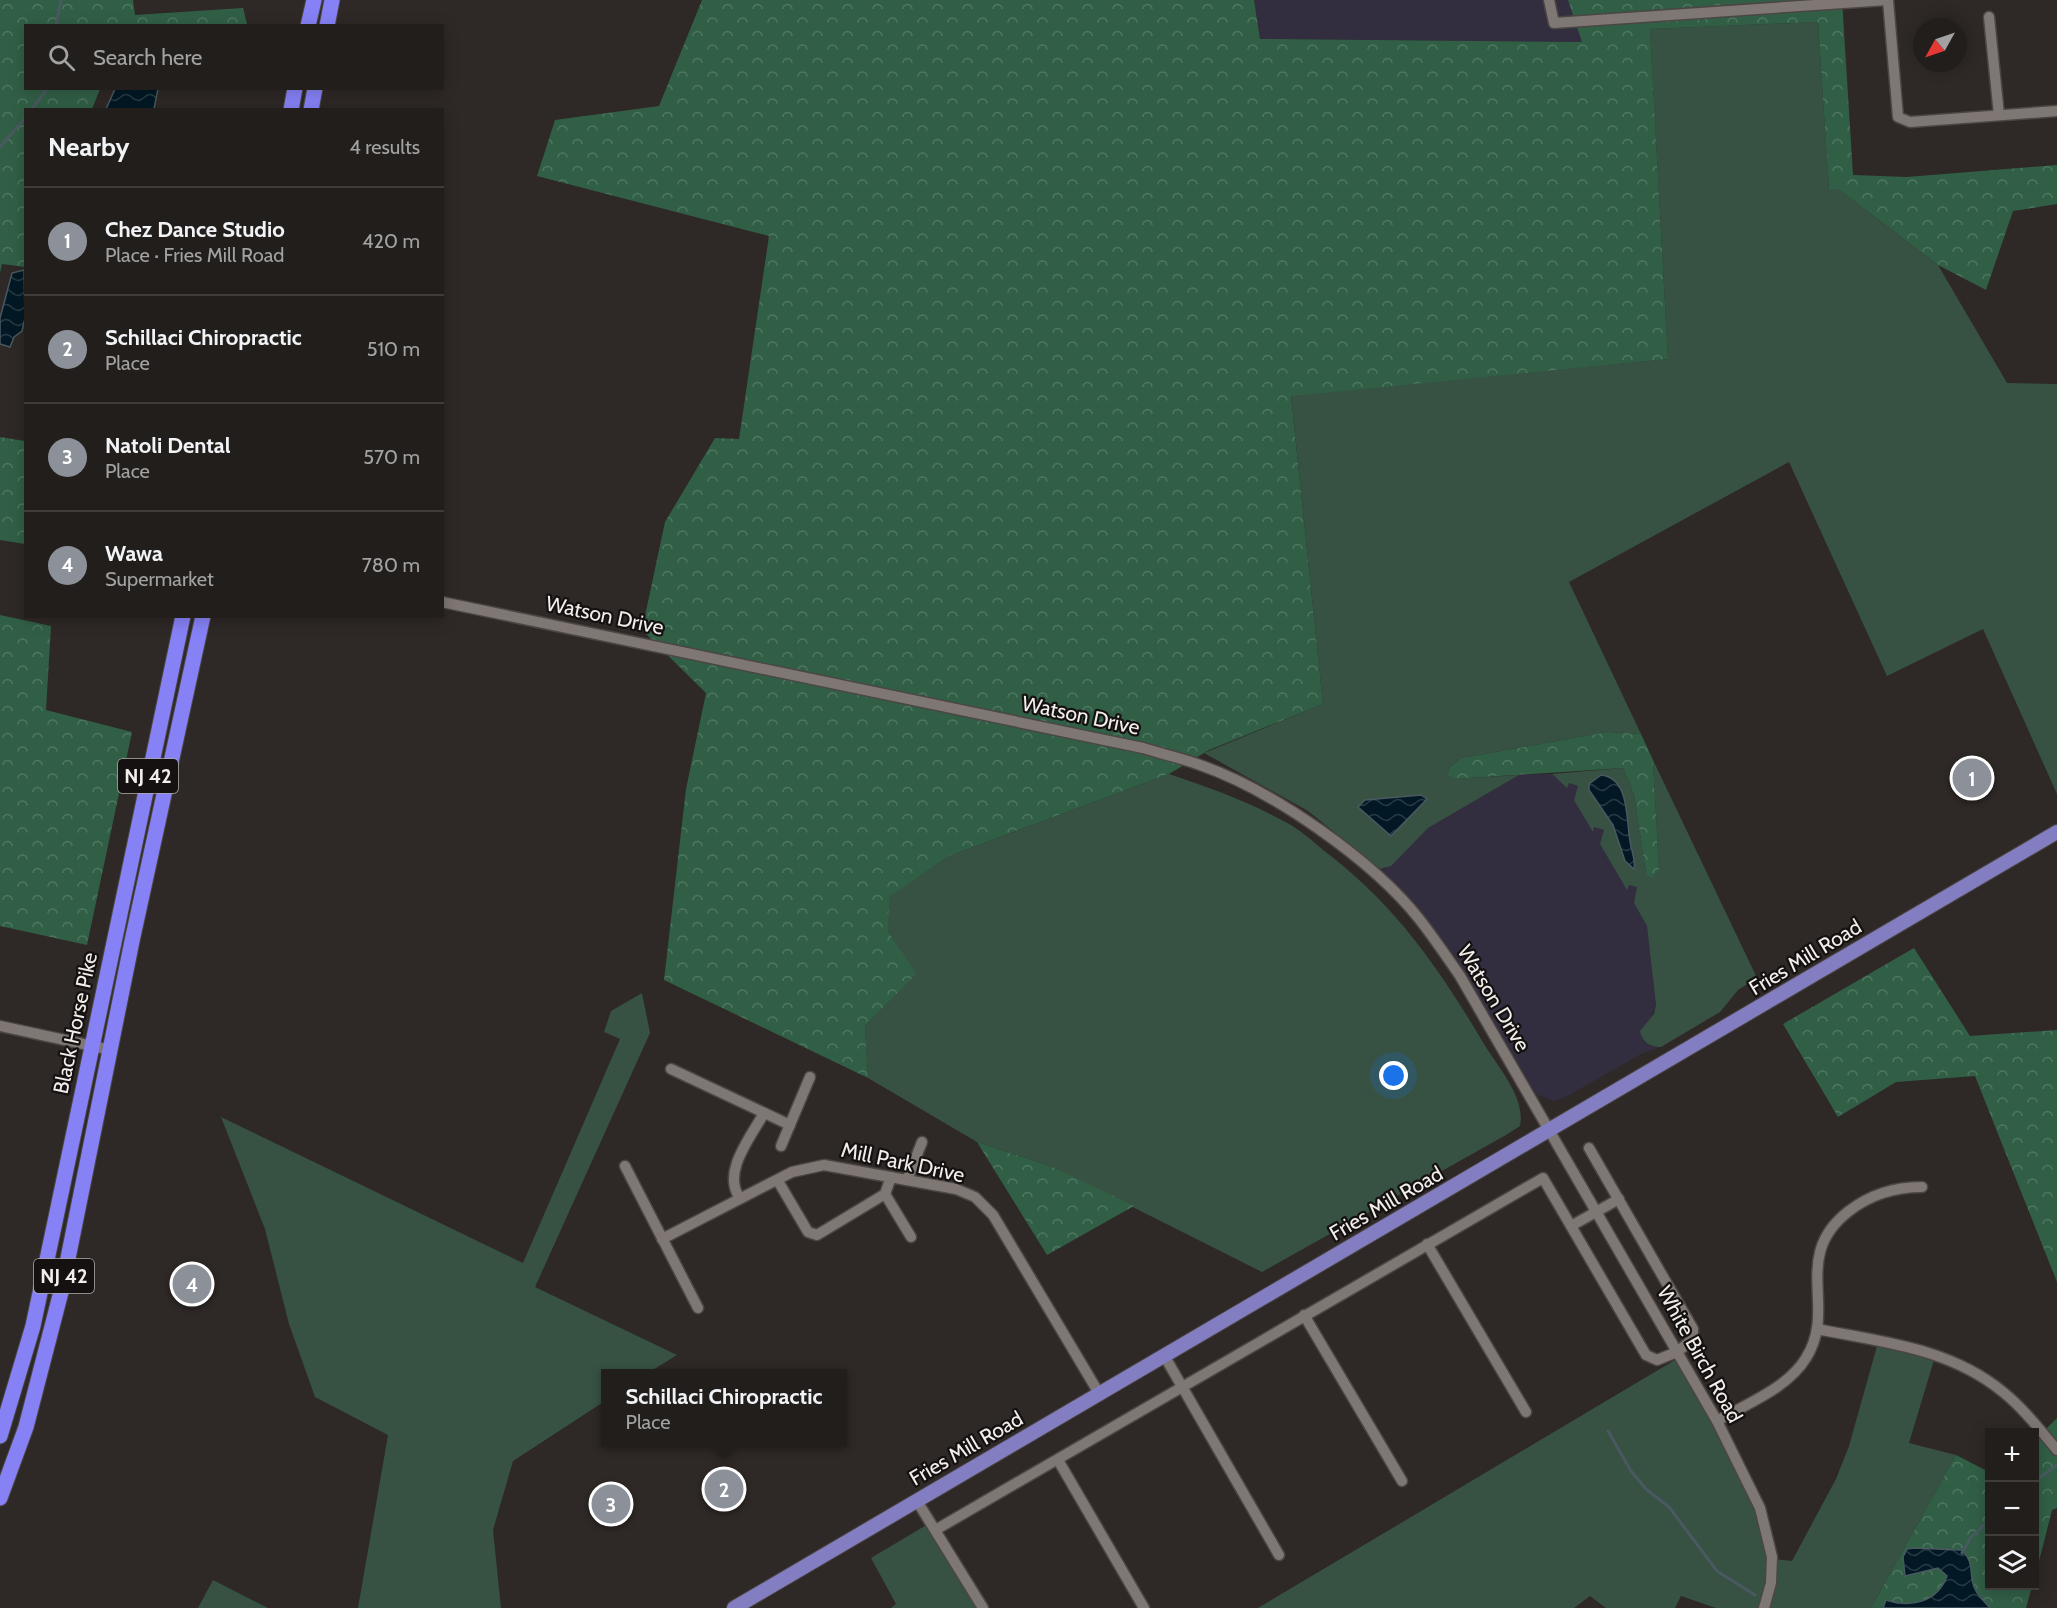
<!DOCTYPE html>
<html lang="en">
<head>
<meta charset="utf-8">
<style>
	:root { --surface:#221e1c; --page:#2a2725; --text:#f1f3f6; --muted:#a2a2a3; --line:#3f3c3b; --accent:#8c9099 }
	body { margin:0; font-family:Cabin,sans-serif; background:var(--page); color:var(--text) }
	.controls { position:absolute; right:18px; bottom:18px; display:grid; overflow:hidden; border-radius:0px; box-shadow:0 3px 15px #0003 }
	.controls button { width:54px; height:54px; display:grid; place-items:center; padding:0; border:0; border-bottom:2px solid var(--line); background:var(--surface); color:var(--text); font:30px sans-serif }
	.compass { position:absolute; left:1913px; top:18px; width:54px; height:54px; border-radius:50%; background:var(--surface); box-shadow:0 3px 15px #0003; rotate:230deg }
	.you { position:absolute; left:1394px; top:1076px; width:21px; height:21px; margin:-15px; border:4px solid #fff; border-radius:50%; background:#1a73e8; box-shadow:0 0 0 9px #1a73e833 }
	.badge { display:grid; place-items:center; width:39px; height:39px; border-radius:50%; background:var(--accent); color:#fff; font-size:20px; font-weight:700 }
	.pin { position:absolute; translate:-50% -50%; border:3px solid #fff; box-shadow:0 2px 6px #0006 }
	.popup { position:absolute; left:601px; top:1369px; width:246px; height:78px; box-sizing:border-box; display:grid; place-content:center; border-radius:0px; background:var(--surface); filter:drop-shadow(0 2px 4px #0005); font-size:20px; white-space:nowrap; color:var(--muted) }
	.popup b { font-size:22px; color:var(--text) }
	.popup::after { content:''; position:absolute; left:50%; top:100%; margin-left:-12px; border:12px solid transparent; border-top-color:var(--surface) }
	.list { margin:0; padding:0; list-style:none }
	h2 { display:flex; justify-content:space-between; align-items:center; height:78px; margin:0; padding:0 24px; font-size:26px }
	h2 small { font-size:20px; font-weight:400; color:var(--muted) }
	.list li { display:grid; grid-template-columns:39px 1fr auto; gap:18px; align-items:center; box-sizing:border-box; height:108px; padding:0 24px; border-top:2px solid var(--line) }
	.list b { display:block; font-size:22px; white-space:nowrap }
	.list p { margin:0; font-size:20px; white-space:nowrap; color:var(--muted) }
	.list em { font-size:20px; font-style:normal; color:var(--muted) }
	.icon { flex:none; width:33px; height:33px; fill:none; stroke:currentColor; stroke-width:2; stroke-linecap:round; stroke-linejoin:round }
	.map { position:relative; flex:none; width:2057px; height:1608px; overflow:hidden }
	.search { position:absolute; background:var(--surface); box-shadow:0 3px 15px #0003; left:24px; top:24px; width:420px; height:66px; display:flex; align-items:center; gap:15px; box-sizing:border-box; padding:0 21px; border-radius:0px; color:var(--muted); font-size:22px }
	.panel { position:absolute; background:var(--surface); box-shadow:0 3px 15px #0003; left:24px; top:108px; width:420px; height:510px; border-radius:0px }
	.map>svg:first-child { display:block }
	.commercial { fill:#322e3f }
	.grass { fill:#375242 }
	.forest { fill:url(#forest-crowns) }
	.water { fill:url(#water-waves); stroke:#4a5961; stroke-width:1.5 }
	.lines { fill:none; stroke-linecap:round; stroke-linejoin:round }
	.stream { stroke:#4a5961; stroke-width:3 }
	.minor-casing { stroke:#4b4644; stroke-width:13 }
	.major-casing { stroke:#4b4644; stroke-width:16 }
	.highway-casing { stroke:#4b4644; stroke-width:17 }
	.minor { stroke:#7e7774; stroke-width:10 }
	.major { stroke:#837ec2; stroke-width:14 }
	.highway { stroke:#8682f6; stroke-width:15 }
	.labels { text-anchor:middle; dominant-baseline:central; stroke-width:4.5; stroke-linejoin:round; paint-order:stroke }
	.shield { fill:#141110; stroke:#afacaa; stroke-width:1.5 }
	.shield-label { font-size:20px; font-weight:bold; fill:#f2eeec }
	.street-label { font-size:21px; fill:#f2eeec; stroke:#141110 }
</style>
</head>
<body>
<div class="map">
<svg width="2057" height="1608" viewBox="0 0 2057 1608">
	<defs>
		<pattern id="forest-crowns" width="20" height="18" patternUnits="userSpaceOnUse" patternTransform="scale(1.5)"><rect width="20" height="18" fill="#315f46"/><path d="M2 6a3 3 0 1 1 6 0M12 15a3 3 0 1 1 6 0" fill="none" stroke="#4f7661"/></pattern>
		<pattern id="water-waves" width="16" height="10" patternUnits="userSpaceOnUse" patternTransform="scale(1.5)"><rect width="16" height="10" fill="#021925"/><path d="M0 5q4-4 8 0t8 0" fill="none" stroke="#273b45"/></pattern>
	</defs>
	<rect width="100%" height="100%" fill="#2e2826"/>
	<!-- commercial -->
	<g class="commercial">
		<path d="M1254,0H1568L1582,42L1260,39Z"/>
		<path d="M1552,774L1567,787L1568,783L1578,786L1593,831L1594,827L1604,830L1627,889L1629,885L1637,887L1634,903L1647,925L1656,1005L1650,1021L1652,1047H1661L1643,1053L1564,1098L1554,1101L1536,1094L1455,956L1419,910L1380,869H1385L1428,828L1519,775Z"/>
	</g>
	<!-- grass -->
	<g class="grass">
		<path d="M1818,22L1829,189H1838L1938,265L2007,383L2057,384V794L1983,629L1887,676L1789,462L1569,582L1641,734L1607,732L1462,758L1450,767L1447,775L1454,779L1519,775L1428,828L1391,866L1380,869L1308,811L1204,753L1323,704L1291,395L1668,359L1650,29Z"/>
		<path d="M1653,760L1757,978L1738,990L1720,1012L1661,1047C1650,1047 1643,1043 1640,1031L1654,1014L1656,1005L1647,926L1634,903L1637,887L1629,885L1627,890L1600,844L1604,830L1594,827L1593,832L1574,800L1578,786L1569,783L1567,788L1552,774L1623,768L1634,794L1646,874L1659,870Z"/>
		<path d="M1169,774C1211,788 1252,803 1291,825C1302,832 1313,841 1323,850C1395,904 1439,968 1484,1044C1498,1067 1526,1098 1520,1126L1506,1135L1262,1272L1053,1167L977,1142L868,1078L865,1026L915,974L888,931V897L949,856Z"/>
		<path d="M642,993L650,1033L535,1287L677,1355L648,1373L606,1374L605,1401L513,1461L493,1530L501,1608H358L388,1435L315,1397L289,1324L265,1229L221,1117L523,1263L620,1039L604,1032L611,1011Z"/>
		<path d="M1877,1346L1934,1360L1909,1443L1956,1455L1871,1608H1716L1681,1596L1675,1608H1606L1590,1596L1574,1608H1258L1680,1357L1757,1496L1773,1559L1792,1561L1836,1479L1849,1446Z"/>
		<path d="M928,1524L976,1608H891L896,1604L871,1558Z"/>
		<path d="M213,1580L268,1608H198Z"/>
	</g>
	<!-- forest -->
	<g class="forest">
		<path d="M0,0H133L135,15L243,8L247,24L26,26V88L100,89L92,109L26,110L25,267L2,264L0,273Z"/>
		<path d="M702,0H1254L1260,39L1582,42L1568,0H1842L1853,175L1907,177L2057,165V204L2013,211L1986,290L1938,265L1838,189L1829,190L1818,22L1650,29L1668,359L1291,396L1323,704L1209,750L1169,774L949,856L889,897L888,931L916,974L865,1026L868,1078L664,980L686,789L706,693L642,630L665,522L715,438L739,439L769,236L537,176L555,120L659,106Z"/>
		<path d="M0,437L25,441V544L0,540Z"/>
		<path d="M0,615L51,626L46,710L132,732L87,945L0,926Z"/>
		<path d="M1607,732L1641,734L1653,760L1659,870L1652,878L1646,874L1634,794L1623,768L1454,779L1447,775L1450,767L1462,758Z"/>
		<path d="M1914,948L1970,1036L2057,1030V1282L1975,1076L1896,1082L1838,1117L1783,1024Z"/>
		<path d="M977,1142L1053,1167L1134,1206L1047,1255Z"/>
		<path d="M2057,1418V1508L2052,1510L2035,1577V1440Z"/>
		<path d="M1956,1455L1989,1472L1990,1586H2032L2026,1608H1871Z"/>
	</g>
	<!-- water -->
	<g class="water">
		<path d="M115,89H158L154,109H106Z"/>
		<path d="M24,270L25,318L22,331L14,337L10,347L0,344V318L12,273Z"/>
		<path d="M1601,775C1630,778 1626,820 1630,841C1631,850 1636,860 1634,869L1625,861L1613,825L1589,790V784Z"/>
		<path d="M1421,795L1427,799L1391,836L1358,807L1365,800Z"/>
		<path d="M1913,1548L1961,1550C1976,1562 1968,1576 1975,1589C1978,1596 1985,1602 1990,1608H1883L1886,1600C1910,1608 1937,1603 1947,1576L1938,1568L1905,1576L1903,1557L1907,1549Z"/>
	</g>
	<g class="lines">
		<!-- stream -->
		<g class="stream">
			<path d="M56,26L61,0"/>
			<path d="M31,110L48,88"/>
			<path d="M0,147L26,117"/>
			<path d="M1608,1431L1631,1471L1646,1489L1669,1507L1717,1571L1755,1595"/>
			<path d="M2034,1482L2057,1465"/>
			<path d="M1962,1553L1971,1537L1990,1520"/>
		</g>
		<!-- minor casing -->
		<g class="minor-casing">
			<g id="minor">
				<path d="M1549,0L1554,23L1887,0"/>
				<path d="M1888,0L1898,117L1910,122L2057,111"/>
				<path d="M1989,17L1999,115"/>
				<path d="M442,602L1143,748C1162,754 1181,758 1200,765C1272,790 1373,860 1420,920C1434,938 1447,957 1460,976L1717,1421L1760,1508L1772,1557L1771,1583L1764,1608"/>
				<path d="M0,1026L111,1050"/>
				<path d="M671,1069L790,1125"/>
				<path d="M781,1146L810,1077"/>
				<path d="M625,1166L698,1308"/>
				<path d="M907,1180L922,1142"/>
				<path d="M778,1181L808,1232L817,1235L885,1194L891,1177"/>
				<path d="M885,1194L911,1237"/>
				<path d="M740,1198C721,1173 751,1137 764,1113"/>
				<path d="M1571,1226L1619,1199"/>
				<path d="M662,1239L792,1172L824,1165L956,1189L975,1197L993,1215L1100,1395"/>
				<path d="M1427,1244L1526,1412"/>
				<path d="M1304,1315L1402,1481"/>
				<path d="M1817,1329C1882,1342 1950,1348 2003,1392C2024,1409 2040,1430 2057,1450"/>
				<path d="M1165,1357L1279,1555"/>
				<path d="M1717,1421C1746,1404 1788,1388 1806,1358C1838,1308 1790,1256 1849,1211C1871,1194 1894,1187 1922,1187"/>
				<path d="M1058,1460L1144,1608"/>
				<path d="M917,1501L983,1608"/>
				<path d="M937,1529L1543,1178L1646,1355L1657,1360L1677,1352L1693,1339V1329L1589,1148"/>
			</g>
		</g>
		<!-- major casing -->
		<g class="major-casing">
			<path id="major" d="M734,1608L2057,832"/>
		</g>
		<!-- highway casing -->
		<g class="highway-casing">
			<g id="highway">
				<path d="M308,26L314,0"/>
				<path d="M327,26L332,0"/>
				<path d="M291,110L295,88"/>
				<path d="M311,110L315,88"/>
				<path d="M0,1436L33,1326L183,616"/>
				<path d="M0,1498L26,1427L62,1288L132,941L203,616"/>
			</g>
		</g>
		<!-- minor -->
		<use href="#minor" class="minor"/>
		<!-- major -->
		<use href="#major" class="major"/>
		<!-- highway -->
		<use href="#highway" class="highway"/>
	</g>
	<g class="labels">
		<!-- shield labels -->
		<g class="shield">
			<rect x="118" y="759" width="60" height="34" rx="4.5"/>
			<rect x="34" y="1259" width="60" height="34" rx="4.5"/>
		</g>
		<g class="shield-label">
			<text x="148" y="776">NJ 42</text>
			<text x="64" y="1276">NJ 42</text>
		</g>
		<!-- street labels -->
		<g class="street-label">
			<text transform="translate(605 615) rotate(12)">Watson Drive</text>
			<text transform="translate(1081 715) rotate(12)">Watson Drive</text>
			<text transform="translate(1805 957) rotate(-31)">Fries Mill Road</text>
			<text transform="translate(1494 998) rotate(59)">Watson Drive</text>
			<text transform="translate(75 1023) rotate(-78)">Black Horse Pike</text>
			<text transform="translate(903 1162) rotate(12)">Mill Park Drive</text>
			<text transform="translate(1386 1203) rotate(-30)">Fries Mill Road</text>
			<text transform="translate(1700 1354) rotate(61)">White Birch Road</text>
			<text transform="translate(966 1448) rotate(-30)">Fries Mill Road</text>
		</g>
	</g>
</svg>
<div class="controls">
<button>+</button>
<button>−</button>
<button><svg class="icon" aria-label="layers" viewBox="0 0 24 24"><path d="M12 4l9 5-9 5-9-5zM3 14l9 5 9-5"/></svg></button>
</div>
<svg class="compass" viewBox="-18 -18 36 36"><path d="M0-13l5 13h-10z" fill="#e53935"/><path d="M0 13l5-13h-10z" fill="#a2a2a3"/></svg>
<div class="you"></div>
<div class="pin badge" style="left:1972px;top:778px">1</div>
<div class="pin badge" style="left:724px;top:1489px">2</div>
<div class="popup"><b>Schillaci Chiropractic</b>Place</div>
<div class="pin badge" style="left:611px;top:1504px">3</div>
<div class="pin badge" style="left:192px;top:1284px">4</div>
<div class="search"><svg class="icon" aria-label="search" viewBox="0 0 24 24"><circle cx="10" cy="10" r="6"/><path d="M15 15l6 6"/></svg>Search here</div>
<section class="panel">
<h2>Nearby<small>4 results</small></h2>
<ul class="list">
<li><span class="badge">1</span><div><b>Chez Dance Studio</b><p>Place · Fries Mill Road</p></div><em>420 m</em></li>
<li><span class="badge">2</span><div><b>Schillaci Chiropractic</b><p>Place</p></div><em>510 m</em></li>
<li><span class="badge">3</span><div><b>Natoli Dental</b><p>Place</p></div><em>570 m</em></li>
<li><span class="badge">4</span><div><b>Wawa</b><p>Supermarket</p></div><em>780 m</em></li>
</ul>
</section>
</div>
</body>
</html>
